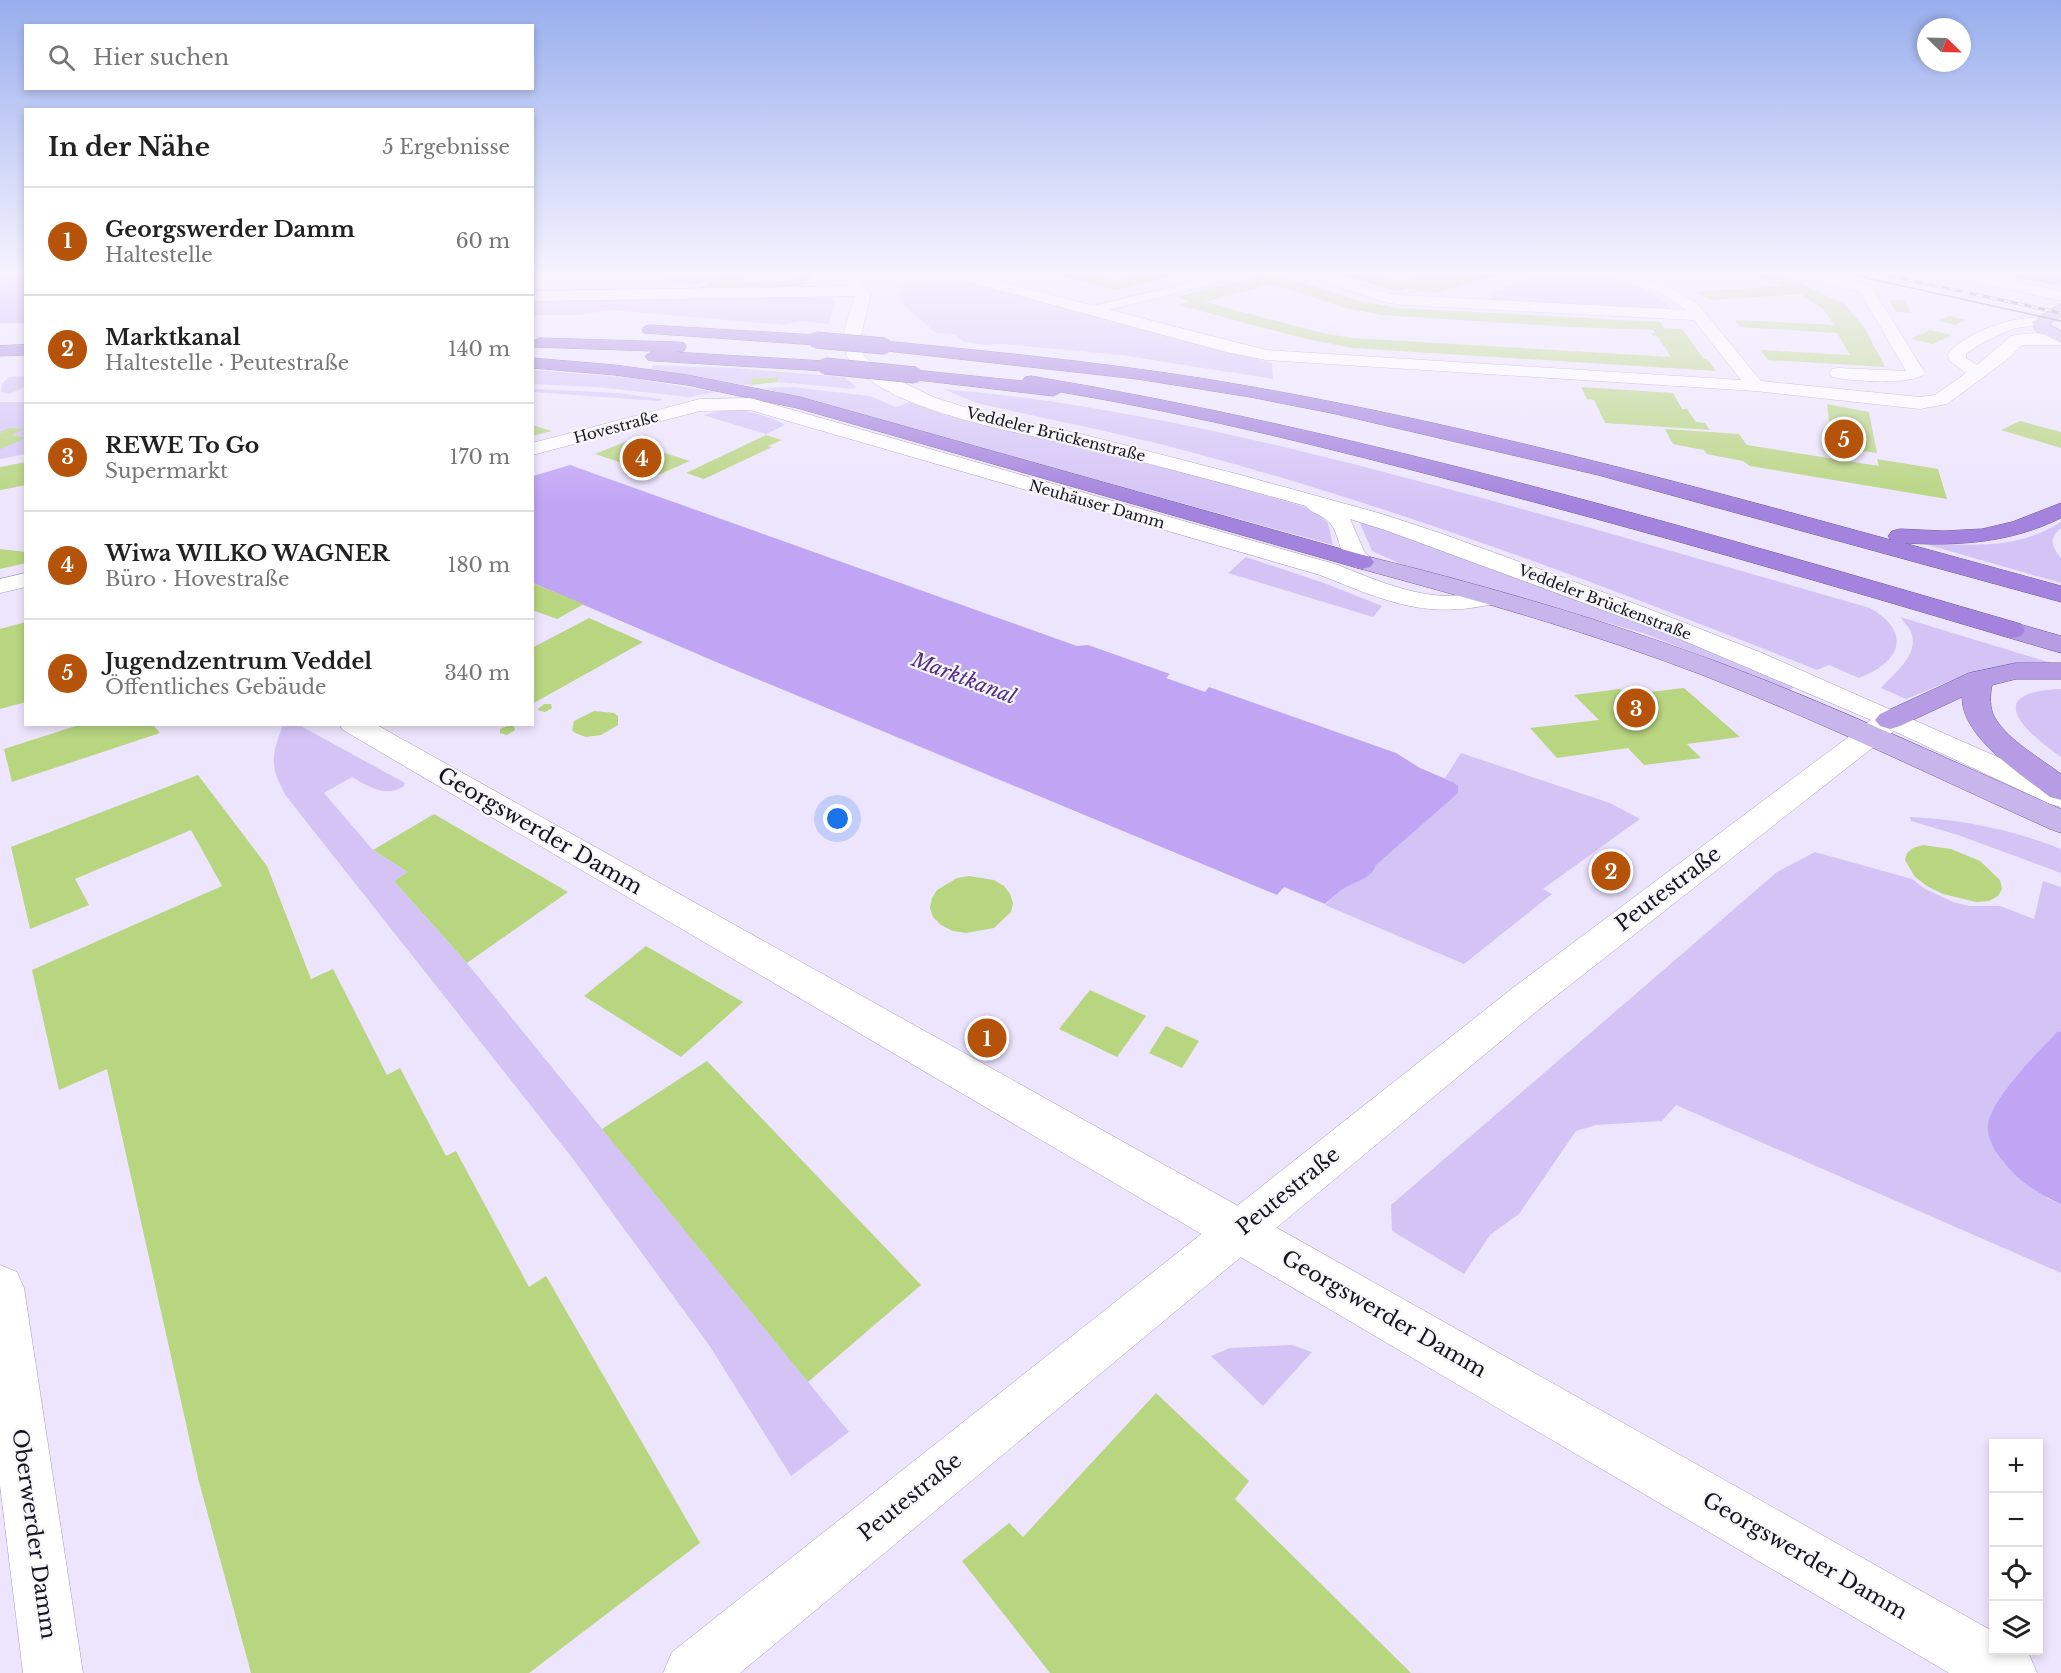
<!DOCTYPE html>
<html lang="de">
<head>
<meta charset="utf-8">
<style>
	:root { --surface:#fff; --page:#f6f6f6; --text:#222; --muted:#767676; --line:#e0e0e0; --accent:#b45309 }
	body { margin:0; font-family:"Libre Baskerville",serif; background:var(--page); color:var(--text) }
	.controls { position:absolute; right:18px; bottom:18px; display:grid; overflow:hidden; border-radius:0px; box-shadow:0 3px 9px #0003 }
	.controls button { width:54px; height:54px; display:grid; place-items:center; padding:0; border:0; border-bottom:2px solid var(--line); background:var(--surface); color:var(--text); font:30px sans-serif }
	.compass { position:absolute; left:1917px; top:18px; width:54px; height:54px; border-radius:50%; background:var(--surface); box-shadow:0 3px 9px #0003; rotate:113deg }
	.you { position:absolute; left:838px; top:819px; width:21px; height:21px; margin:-15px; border:4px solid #fff; border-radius:50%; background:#1a73e8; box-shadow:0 0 0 9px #1a73e833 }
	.badge { display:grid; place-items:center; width:39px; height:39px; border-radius:50%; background:var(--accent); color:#fff; font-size:20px; font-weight:700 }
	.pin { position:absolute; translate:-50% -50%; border:3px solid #fff; box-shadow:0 2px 6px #0006 }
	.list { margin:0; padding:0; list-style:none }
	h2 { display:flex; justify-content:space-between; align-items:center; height:78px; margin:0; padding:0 24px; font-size:26px }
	h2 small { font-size:20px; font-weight:400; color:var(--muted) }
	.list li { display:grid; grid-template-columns:39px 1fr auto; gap:18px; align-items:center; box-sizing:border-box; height:108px; padding:0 24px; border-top:2px solid var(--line) }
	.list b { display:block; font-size:22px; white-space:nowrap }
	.list p { margin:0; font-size:20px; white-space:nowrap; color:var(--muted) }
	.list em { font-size:20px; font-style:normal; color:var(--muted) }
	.icon { flex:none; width:33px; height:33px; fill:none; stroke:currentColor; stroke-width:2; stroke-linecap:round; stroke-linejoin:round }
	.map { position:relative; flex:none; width:2061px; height:1673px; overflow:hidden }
	.search { position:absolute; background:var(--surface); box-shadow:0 3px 9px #0003; left:24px; top:24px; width:510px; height:66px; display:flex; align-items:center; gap:15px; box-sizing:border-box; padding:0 21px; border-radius:0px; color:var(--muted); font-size:22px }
	.panel { position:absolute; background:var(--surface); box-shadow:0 3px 9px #0003; left:24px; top:108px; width:510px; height:618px; border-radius:0px }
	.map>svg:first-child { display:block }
	.green { fill:#d4c4f6 }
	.water { fill:#c1a5f5 }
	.pier { fill:#ede5fe }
	.building { fill:#b8d580; fill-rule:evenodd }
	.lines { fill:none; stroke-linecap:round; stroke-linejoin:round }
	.pedestrian-casing { stroke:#a59eb6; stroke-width:1 }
	.minor-casing { stroke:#a59eb6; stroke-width:1 }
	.tertiary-casing { stroke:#a59eb6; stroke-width:1 }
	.primary-casing { stroke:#735c9a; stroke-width:1 }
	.trunk-casing { stroke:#735c9a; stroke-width:1 }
	.motorway-casing { stroke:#735c9a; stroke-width:1 }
	.pedestrian { fill:#fff; fill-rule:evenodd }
	.minor { fill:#fff; fill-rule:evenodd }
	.tertiary { fill:#fff; fill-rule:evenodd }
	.primary { fill:#c8b5eb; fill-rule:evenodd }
	.trunk { fill:#b69ce4; fill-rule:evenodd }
	.motorway { fill:#a483de; fill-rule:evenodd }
	.tram { stroke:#6a6574; stroke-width:1.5 }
	.rail-casing { stroke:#6a6574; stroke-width:3 }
	.rail { stroke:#f7f6fb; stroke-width:2; stroke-dasharray:7; stroke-linecap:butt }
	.motorway-bridge-casing { stroke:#735c9a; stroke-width:17; stroke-linecap:butt }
	.motorway-bridge { stroke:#a483de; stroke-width:16 }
	.labels { text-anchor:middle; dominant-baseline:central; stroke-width:4.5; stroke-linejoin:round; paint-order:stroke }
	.far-street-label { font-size:15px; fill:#17141d; stroke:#f7f6fb }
	.water-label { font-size:20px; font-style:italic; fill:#512a85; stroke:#f7f6fb }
	.near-street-label { font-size:21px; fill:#17141d; stroke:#f7f6fb }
</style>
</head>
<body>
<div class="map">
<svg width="2061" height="1673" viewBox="0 0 2061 1673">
	<rect width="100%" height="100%" fill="#ede5fe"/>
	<!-- green -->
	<g class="green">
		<path d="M677,271H723L698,285L658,281Z"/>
		<path d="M1550,271C1561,271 1572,270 1583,271C1606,274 1660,290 1671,310L1495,300L1488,293Z"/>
		<path d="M954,280L971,283L1272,363L1273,379L1121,355L1004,344L983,345L963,341L955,335L936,333L900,302V293L903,285Z"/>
		<path d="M818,294L834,298L835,306L828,324L801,321L784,325L611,310L579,315H533V298Z"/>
		<path d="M653,365L733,368L844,377L856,387L853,389L778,382L776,377L751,379L752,385H745L651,370Z"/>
		<path d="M533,370L633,378L716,392L689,397L597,387L533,384Z"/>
		<path d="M25,376V387L9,394L1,392L2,384L9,377Z"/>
		<path d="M792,387L870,396L896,407L910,402L945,415L1198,476L1312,509L1328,523L1333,545L764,388Z"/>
		<path d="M533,389L617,393L663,399L658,401L533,392Z"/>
		<path d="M943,389C1098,402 1250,437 1399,476C1557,517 1713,563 1870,608C1913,633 1900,662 1859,678L1829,665L1817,670C1614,589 1409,511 1198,454C1125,434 1050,420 977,403Z"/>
		<path d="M0,402H25V454L0,459Z"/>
		<path d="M742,410L772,418L785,425L766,434L703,415L720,411Z"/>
		<path d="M1366,522L1494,565L1798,683L1790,690L1643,633L1403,565L1372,551L1360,523Z"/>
		<path d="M2061,522V528C2049,538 2051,546 2061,558V583L1918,542C1927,542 1937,544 1946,544C1989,546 2024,545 2061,522Z"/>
		<path d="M1246,557L1324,583L1382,606L1373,617L1228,573Z"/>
		<path d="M1900,617L2055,664L2001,666L1967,674L1906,699L1881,688C1894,673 1920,655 1911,632C1909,627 1903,621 1900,617Z"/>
		<path d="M2061,689V757C2024,731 1981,692 2061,689Z"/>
		<path d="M283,725H299L405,783L404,786C386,798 369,787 352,777L324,793L373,850L408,872L394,881L467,963L849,1432L791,1476L709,1345L573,1159L286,796C269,764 271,758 283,725Z"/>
		<path d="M1461,753L1610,803L1640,819L1543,889L1552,894L1464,964L1325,905C1330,900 1335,895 1340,891C1352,882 1371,880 1375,865L1453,782L1445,778Z"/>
		<path d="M1910,817C1960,819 2014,830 2061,849V873L1958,835L1911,821Z"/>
		<path d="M1815,852L1912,879L1925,889L1953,902L1969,906H2000L2034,919L2043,881L2061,887V1031L2057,1032L2046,1198L2061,1204V1273L1676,1105L1662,1121L1596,1125L1576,1131L1519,1214L1490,1235L1464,1274L1392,1231L1391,1205L1777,872Z"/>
		<path d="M1292,1345L1312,1352L1263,1406L1211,1356L1230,1348Z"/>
	</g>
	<!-- water -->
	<g class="water">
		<path d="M0,271H25V356L0,367Z"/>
		<path d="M570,465L1077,646L1088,645L1170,674L1166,678L1205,692L1209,687L1396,753L1420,768L1453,782L1458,786V793L1376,865C1371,880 1352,882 1340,891C1335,895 1330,900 1325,904L1284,887L1277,895L716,662L533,583V476Z"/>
		<path d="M2061,1031V1204C2038,1194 2018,1181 2003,1161C1996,1153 1990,1143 1988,1132C1983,1105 2039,1052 2057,1032Z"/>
	</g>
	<!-- pier -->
	<path class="pier" d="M0,323H25L26,359L0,370Z"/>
	<!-- building -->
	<g class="building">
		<path d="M731,271H756L735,283L791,281L806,271L819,272L799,286L699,288Z"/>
		<path d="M1082,271L1116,280L1151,271L1186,272L1117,290L1047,272Z"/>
		<path d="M1362,271L1398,281L1440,271L1507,272L1436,293L1406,288L1397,291L1331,272Z"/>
		<path d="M1742,271H1766L1792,279L1844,304L1863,325L1885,367L1768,360L1760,350L1850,355L1837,333L1740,327L1735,320L1834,325L1824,310L1801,294L1711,300L1695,292L1784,286Z"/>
		<path d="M1260,276L1273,280L1282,277L1356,300L1397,308L1660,322L1664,328L1682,329L1704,359L1708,360L1716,371L1353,348L1306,339L1178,305L1188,301L1177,297ZM1271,284L1346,308L1382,315L1571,327L1653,330L1655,333H1651L1653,336L1658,337L1671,357L1352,338L1322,333L1205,302Z"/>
		<path d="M1891,299L1904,300L1911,313L1896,312L1890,301H1892Z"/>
		<path d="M1949,316L1966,320L1955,325L1938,321Z"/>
		<path d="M1930,330L1952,335L1933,344L1911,339Z"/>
		<path d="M777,377L778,382L752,385L751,379Z"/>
		<path d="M1581,387L1673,393L1682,409H1687L1696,422L1705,423L1710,430L1605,423L1594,400L1587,399Z"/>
		<path d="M1827,404L1869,412L1877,453L1832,447Z"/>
		<path d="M2020,421L2061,432V448L2001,430Z"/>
		<path d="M532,425L552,431L532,436Z"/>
		<path d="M9,428L24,429L12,435L26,438L0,449V433L3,432H0Z"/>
		<path d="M1665,429L1739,434L1747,445L1879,466L1877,459L1938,469L1947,499L1750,466L1743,461L1707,454L1704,450L1673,444Z"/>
		<path d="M766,435L782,440L768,446L772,447L704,479L686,473Z"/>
		<path d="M627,441L690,461L658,475L595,454Z"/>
		<path d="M26,462V485L0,490V467Z"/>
		<path d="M0,549L26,552V563L0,569Z"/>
		<path d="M532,583L584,604L557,619L532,610Z"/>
		<path d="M589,618L643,642L532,704V648Z"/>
		<path d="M26,622V702L0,709V629Z"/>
		<path d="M1684,688L1740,737L1687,744L1701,758L1644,765L1628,748L1557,758L1530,728L1599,720L1574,695L1619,689L1633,694Z"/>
		<path d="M544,704H551L552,708L545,712L537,710Z"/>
		<path d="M594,711L614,713L618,716V725L601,735L586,737L575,733L572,730L574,721Z"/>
		<path d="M82,724H152L160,733L12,782L4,749Z"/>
		<path d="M507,726H514L515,730L507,735L500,733V729Z"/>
		<path d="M198,775L267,866L311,979L333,969L387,1075L400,1068L446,1156L456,1151L529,1287L546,1276L700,1543L529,1673H251L199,1482L107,1069L59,1090L32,970L222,886L191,830L75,879L89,905L30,929L11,847Z"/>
		<path d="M434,814L568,892L467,963L394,881L408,872L373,850Z"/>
		<path d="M1923,845L1951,849L1980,861L2000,880L2002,889L1998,896L1989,901L1976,902L1943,894L1927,886L1915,877L1905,860L1907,853L1913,848Z"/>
		<path d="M969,876L994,880L1004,886L1010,894L1013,903L1011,912L994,928L966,933L953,931L941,925L933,917L930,908L932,898L937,890L957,878Z"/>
		<path d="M646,946L743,1002L681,1057L584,996Z"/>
		<path d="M1090,990L1146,1016L1117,1057L1059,1029Z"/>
		<path d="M1166,1026L1199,1041L1182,1068L1149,1053Z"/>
		<path d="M707,1061L921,1285L808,1382L602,1129Z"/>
		<path d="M1156,1393L1249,1481L1235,1499L1411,1673H1050L962,1561L1009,1523L1023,1537Z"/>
	</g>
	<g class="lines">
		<!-- pedestrian casing -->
		<g class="pedestrian-casing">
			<g id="pedestrian">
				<path d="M1238,271H1260L1258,273L1092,314L1086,310L1088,307Z"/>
				<path d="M1275,271H1304L1291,276Z"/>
			</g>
		</g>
		<!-- minor casing -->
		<g class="minor-casing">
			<g id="minor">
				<path d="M545,271H563L532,287V277Z"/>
				<path d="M858,271H872L857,293H847L844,290Z"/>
				<path d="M928,271L970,274L1266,350L1741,380L1694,320L1401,305L1380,301L1300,274L1298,271C1334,271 1365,291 1401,295L1686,310L1662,294L1597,274L1595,271H1617L1672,288L1697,303L1761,381L1920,397L1935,395L1966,373L1949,360L1948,354C1962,334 2017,313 2041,319L2043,322L2041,325C2033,327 2025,326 2017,328C2007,330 1973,347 1966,354V358L1977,365L2011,336C2028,332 2044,333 2061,335V345H2022L2008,359L1947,404L1920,409L1755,391L1266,360L1226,352L969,282L929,276Z"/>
				<path d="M1789,271H1813L1871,286L1925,373C1915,386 1848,381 1832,377L1829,373L1832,369L1838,368L1906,371L1860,292L1791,274Z"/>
				<path d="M1936,271H1964L2061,291V301L1943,275Z"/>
				<path d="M2051,271H2061V276Z"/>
				<path d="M751,398L1338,565C1373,579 1407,594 1445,596C1464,597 1483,587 1501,592L1505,597L1501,602C1428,621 1388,602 1320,575L750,410L700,411L532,455V443L700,399Z"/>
				<path d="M26,573V587L0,593V579Z"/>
				<path d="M339,724H375L1256,1216L1994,1632V1650L2028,1652L2037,1673H1949L343,730Z"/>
				<path d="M0,1265L17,1272L24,1288L83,1673H23L0,1485Z"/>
			</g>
		</g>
		<!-- tertiary casing -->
		<g class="tertiary-casing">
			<path id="tertiary" d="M860,286L865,288L871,294L860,340L864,356L884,373L933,397L983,413L1085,435L1237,474L1382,514L1440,533L1649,609L1762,653L2061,785V807L2050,804L1894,731L1542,1007L740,1673H663L672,1652L1514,987L1871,720L1668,634L1385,530L1350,519L1364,551L1374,562L1370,567C1337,575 1344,539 1330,523C1323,515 1312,514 1306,506C1237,487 1168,468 1099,451C1036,435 888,414 850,361C836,341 849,316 855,296L532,301V291Z"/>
		</g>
		<!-- primary casing -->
		<g class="primary-casing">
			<g id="primary">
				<path d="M2000,271H2031L2061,277V285L2007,275Z"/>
				<path d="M2061,304V316L2049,324L2061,331V343L2036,331L2032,322Z"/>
				<path d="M1362,555C1484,585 1605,620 1723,664C1838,707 1949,760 2061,809V833L2050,829C1935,777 1822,722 1705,676C1591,632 1472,599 1354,567L1350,562L1354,557Z"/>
			</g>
		</g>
		<!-- trunk casing -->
		<g class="trunk-casing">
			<g id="trunk">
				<path d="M2012,622L2061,636V653L2003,636L1999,630L2003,624Z"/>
				<path d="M2016,663H2061V679H2016L1992,685C1990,695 1989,708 1995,718C2009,741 2040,758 2061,774V800L2050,797C2021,774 1962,738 1962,697L1900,726L1890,729L1880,726L1875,720L1880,714L1969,673Z"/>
			</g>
		</g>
		<!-- motorway casing -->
		<g class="motorway-casing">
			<g id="motorway">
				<path d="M650,325L816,335L824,340L816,345L644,333L642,330L644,327Z"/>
				<path d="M540,338L678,342L684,343L686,347L684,351L673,352L825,361L831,362L834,366L831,370L825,371L654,361L648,360L645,356L652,351L534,347L532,342Z"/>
				<path d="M884,341C1007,353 1131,365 1253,387C1468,425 1680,482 1891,540L1888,536L1892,531L1900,529L1944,531L1982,529L2012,522L2061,503V518C2010,543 1959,546 1904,543L2061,586V602L1598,475L1336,414L1250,397L1137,379L878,350L876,346L878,342Z"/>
				<path d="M26,345V355L0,356V346Z"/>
				<path d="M532,358L615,365L687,375L800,397L1370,557L1374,562L1370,567L1362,569L1354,567L797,408L687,385L615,375L532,368Z"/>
				<path d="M915,370L1022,381L1025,377L1031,376C1366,432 1695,529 2021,624L2025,630L2021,636L2012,638L2003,636C1825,583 1646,531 1466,484C1332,449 1198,415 1061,392L1053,396L909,379L906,375L909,371Z"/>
			</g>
		</g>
		<!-- pedestrian -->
		<use href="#pedestrian" class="pedestrian"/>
		<!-- minor -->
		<use href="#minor" class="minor"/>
		<!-- tertiary -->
		<use href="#tertiary" class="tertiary"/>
		<!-- primary -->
		<use href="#primary" class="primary"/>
		<!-- trunk -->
		<use href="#trunk" class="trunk"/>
		<!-- motorway -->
		<use href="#motorway" class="motorway"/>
		<!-- tram -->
		<path class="tram" d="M1835,271L2061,321"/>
		<!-- rail casing -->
		<g class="rail-casing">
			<path id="rail" d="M1867,271L2061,313"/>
		</g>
		<!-- rail -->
		<use href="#rail" class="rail"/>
		<!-- motorway-bridge casing -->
		<g class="motorway-bridge-casing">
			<g id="motorway-bridge">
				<path d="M816,340L884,346"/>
				<path d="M825,366L915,375"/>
			</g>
		</g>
		<!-- motorway-bridge -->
		<use href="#motorway-bridge" class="motorway-bridge"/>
	</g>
	<!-- sky -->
	<linearGradient id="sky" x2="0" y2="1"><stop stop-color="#98aeed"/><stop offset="0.54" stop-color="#f7f3ff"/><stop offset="1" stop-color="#f7f3ff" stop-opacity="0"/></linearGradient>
	<rect width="2061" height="505" fill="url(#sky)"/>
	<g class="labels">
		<!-- far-street labels -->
		<g class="far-street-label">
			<text transform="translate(616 427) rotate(-15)">Hovestraße</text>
			<text transform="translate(1056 434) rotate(14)">Veddeler Brückenstraße</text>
			<text transform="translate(1097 504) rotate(16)">Neuhäuser Damm</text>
			<text transform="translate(1605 602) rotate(21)">Veddeler Brückenstraße</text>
		</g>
		<!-- water labels -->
		<g class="water-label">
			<text transform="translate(964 678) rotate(21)">Marktkanal</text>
		</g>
		<!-- near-street labels -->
		<g class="near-street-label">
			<text transform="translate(540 831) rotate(30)">Georgswerder Damm</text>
			<text transform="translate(1668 889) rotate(-37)">Peutestraße</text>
			<text transform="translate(1288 1191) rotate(-39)">Peutestraße</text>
			<text transform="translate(1384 1314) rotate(30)">Georgswerder Damm</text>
			<text transform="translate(910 1497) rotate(-39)">Peutestraße</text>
			<text transform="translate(34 1534) rotate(82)">Oberwerder Damm</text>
			<text transform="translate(1805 1556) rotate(30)">Georgswerder Damm</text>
		</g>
	</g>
</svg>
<div class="controls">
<button>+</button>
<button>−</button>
<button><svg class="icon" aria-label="locate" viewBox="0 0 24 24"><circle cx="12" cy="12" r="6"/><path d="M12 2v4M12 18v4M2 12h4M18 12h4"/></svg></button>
<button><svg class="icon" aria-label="layers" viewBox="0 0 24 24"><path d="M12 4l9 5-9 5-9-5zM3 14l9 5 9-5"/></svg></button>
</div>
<svg class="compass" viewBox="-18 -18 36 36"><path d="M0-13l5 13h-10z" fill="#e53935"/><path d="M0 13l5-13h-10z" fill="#767676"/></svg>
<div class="you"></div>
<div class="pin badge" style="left:987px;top:1038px">1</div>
<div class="pin badge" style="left:1611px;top:871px">2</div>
<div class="pin badge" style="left:1636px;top:708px">3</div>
<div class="pin badge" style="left:642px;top:458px">4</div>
<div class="pin badge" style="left:1844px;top:439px">5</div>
<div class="search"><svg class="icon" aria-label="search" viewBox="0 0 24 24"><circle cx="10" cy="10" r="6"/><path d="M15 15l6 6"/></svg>Hier suchen</div>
<section class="panel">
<h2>In der Nähe<small>5 Ergebnisse</small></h2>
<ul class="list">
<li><span class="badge">1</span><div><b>Georgswerder Damm</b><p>Haltestelle</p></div><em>60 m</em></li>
<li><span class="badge">2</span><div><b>Marktkanal</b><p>Haltestelle · Peutestraße</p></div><em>140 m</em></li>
<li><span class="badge">3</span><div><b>REWE To Go</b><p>Supermarkt</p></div><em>170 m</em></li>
<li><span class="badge">4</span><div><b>Wiwa WILKO WAGNER</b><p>Büro · Hovestraße</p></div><em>180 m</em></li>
<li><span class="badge">5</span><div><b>Jugendzentrum Veddel</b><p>Öffentliches Gebäude</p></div><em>340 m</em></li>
</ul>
</section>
</div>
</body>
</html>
